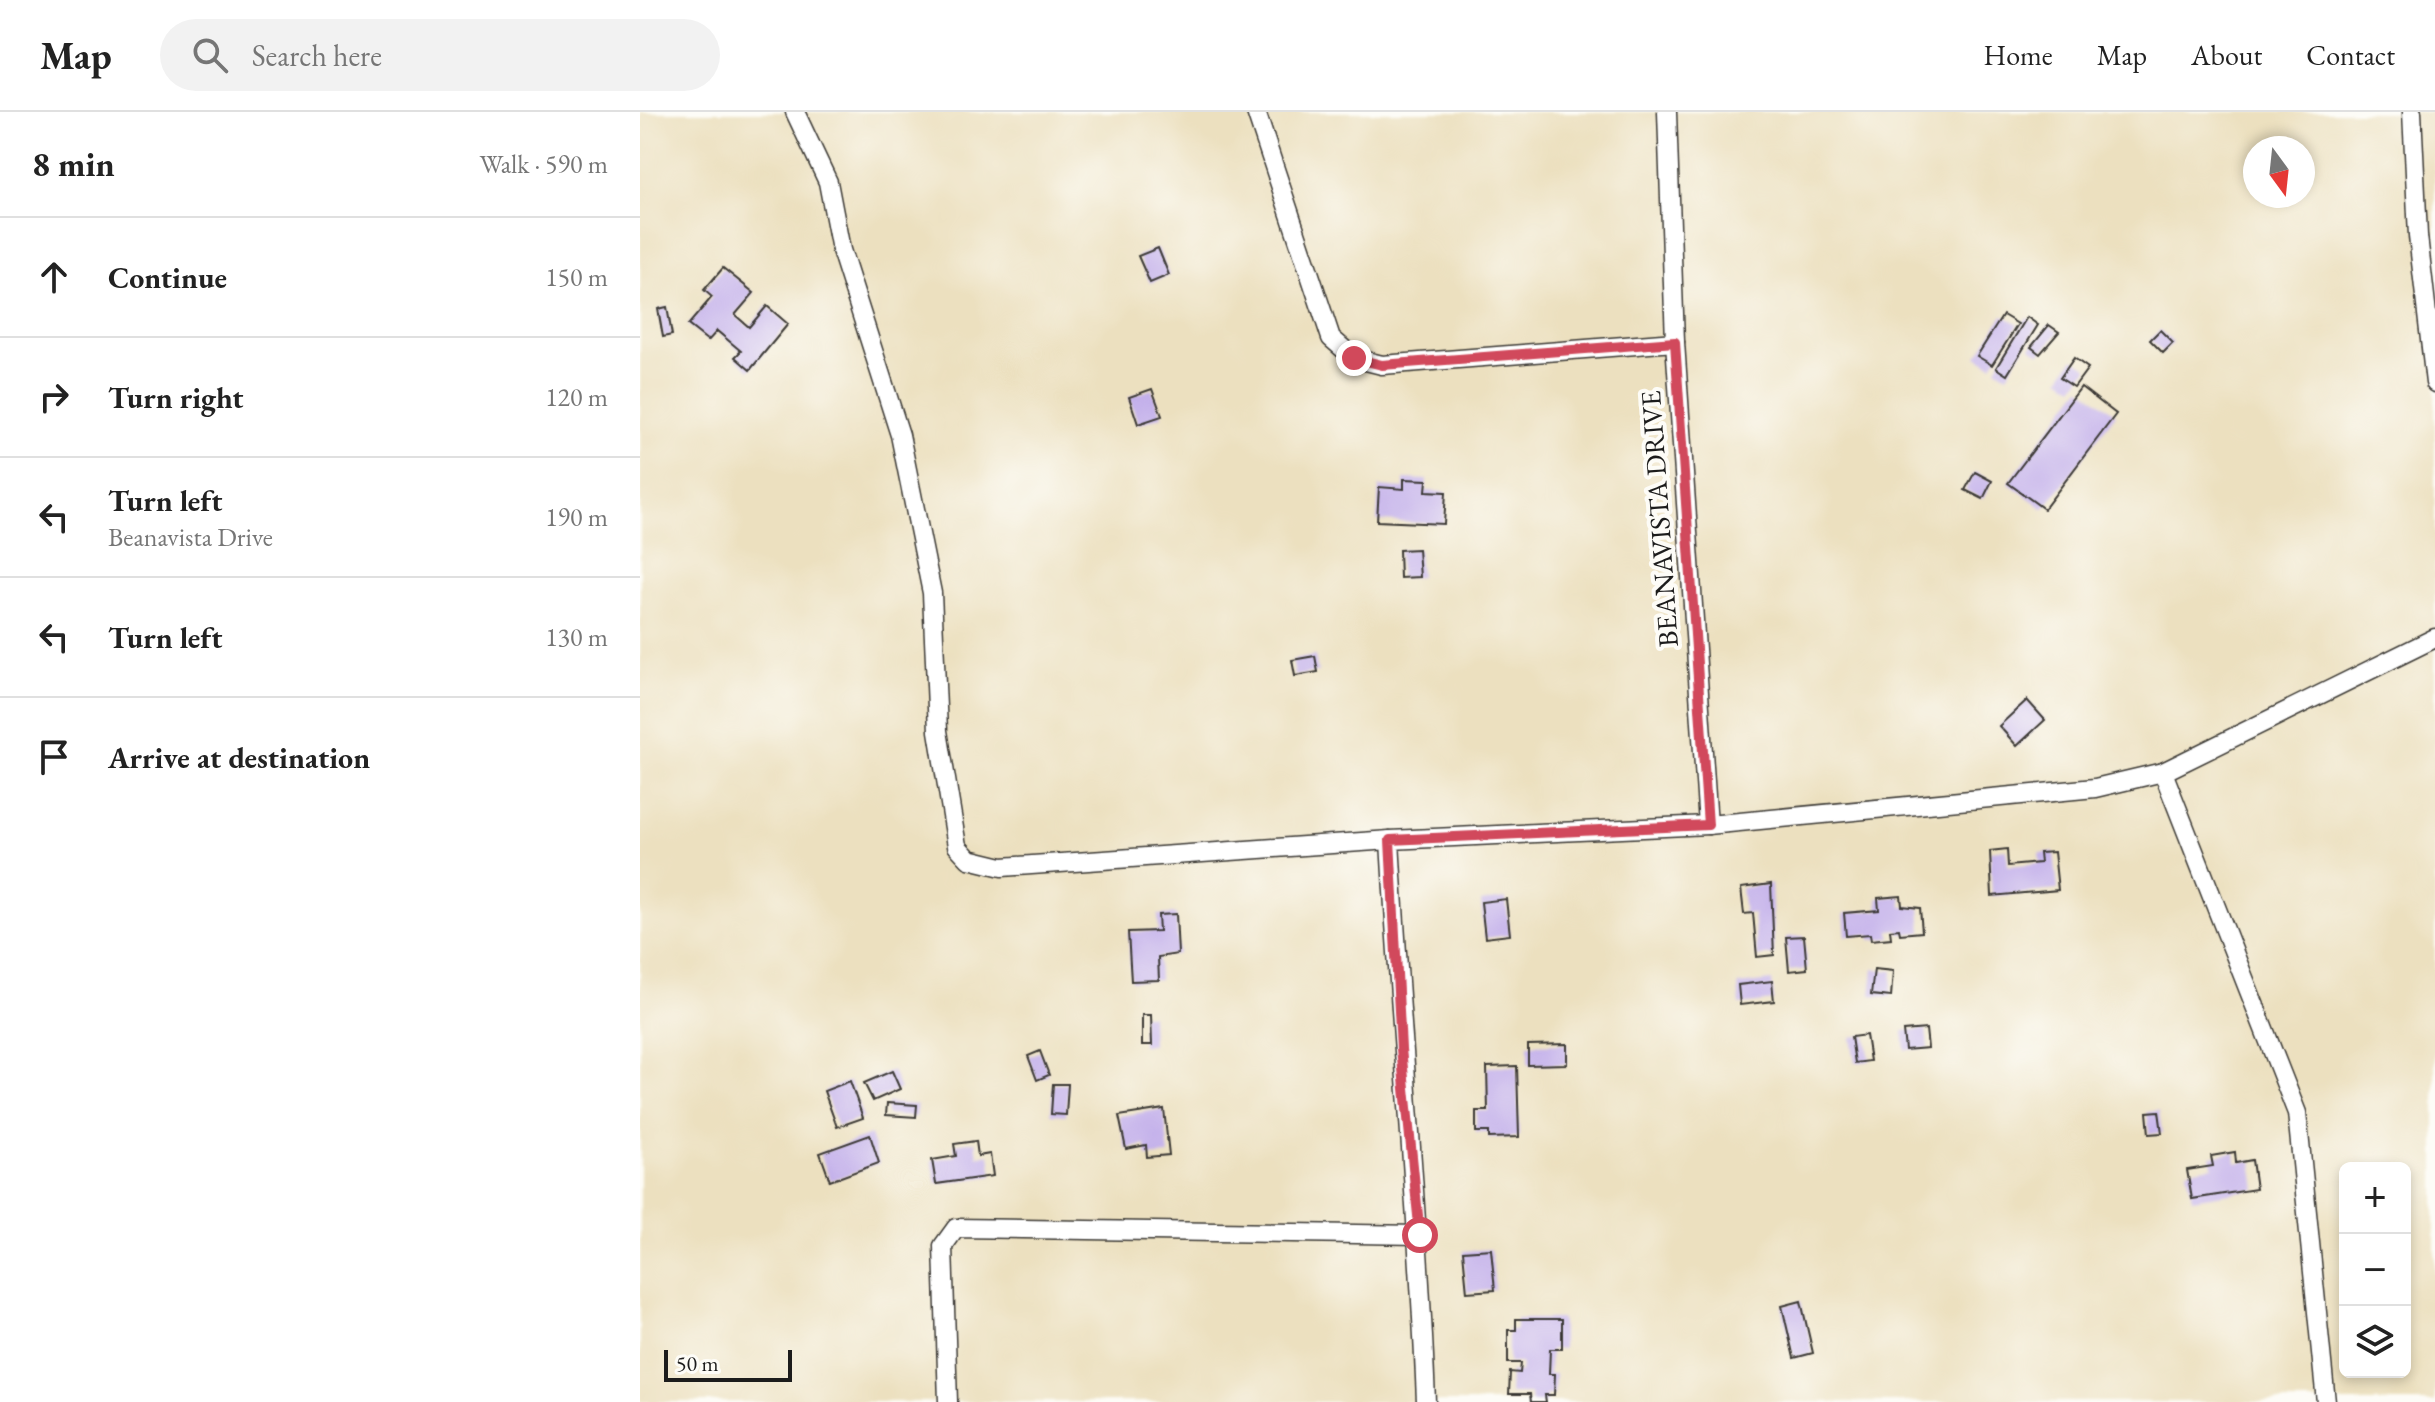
<!DOCTYPE html>
<html lang="en">
<head>
<meta charset="utf-8">
<style>
	:root { --surface:#fff; --page:#f2f2f2; --text:#222; --muted:#767676; --line:#e0e0e0 }
	body { margin:0; font-family:"EB Garamond",serif; background:var(--page); color:var(--text) }
	.controls { position:absolute; right:24px; bottom:24px; display:grid; overflow:hidden; border-radius:12px; box-shadow:0 4px 12px #0003 }
	.controls button { width:72px; height:72px; display:grid; place-items:center; padding:0; border:0; border-bottom:2px solid var(--line); background:var(--surface); color:var(--text); font:40px sans-serif }
	.compass { position:absolute; left:1603px; top:24px; width:72px; height:72px; border-radius:50%; background:var(--surface); box-shadow:0 4px 12px #0003; rotate:165deg }
	.scale { position:absolute; left:24px; bottom:20px; width:128px; box-sizing:border-box; padding-left:8px; border:4px solid #1c1c1c; border-top:0; font-size:22px; line-height:28px; white-space:nowrap; color:#1c1c1c; -webkit-text-stroke:6px #fdfcf7; paint-order:stroke }
	.stop { position:absolute; width:24px; height:24px; margin:-18px; border:6px solid #d1495b; border-radius:50%; background:#fff }
	.stop.end { background:#d1495b; border-color:#fff; box-shadow:0 2px 8px #0008 }
	.list { margin:0; padding:0; list-style:none }
	h2 { display:flex; justify-content:space-between; align-items:center; height:104px; margin:0; padding:0 32px; font-size:34px }
	h2 small { font-size:26px; font-weight:400; color:var(--muted) }
	.list li { display:grid; grid-template-columns:52px 1fr auto; gap:24px; align-items:center; box-sizing:border-box; height:120px; padding:0 32px; border-top:2px solid var(--line) }
	.list b { display:block; font-size:30px; white-space:nowrap }
	.list p { margin:0; font-size:26px; white-space:nowrap; color:var(--muted) }
	.list em { font-size:26px; font-style:normal; color:var(--muted) }
	.icon { flex:none; width:44px; height:44px; fill:none; stroke:currentColor; stroke-width:2; stroke-linecap:round; stroke-linejoin:round }
	.map { position:relative; flex:none; width:1795px; height:1290px; overflow:hidden }
	header { display:flex; align-items:center; gap:48px; box-sizing:border-box; height:112px; padding:0 40px; background:var(--surface); border-bottom:2px solid var(--line) }
	header strong { font-size:38px }
	nav { display:flex; gap:44px; margin-inline-start:auto; font-size:28px }
	.search { width:560px; height:72px; background:var(--page); display:flex; align-items:center; gap:20px; box-sizing:border-box; padding:0 28px; border-radius:44px; color:var(--muted); font-size:30px }
	main { display:flex }
	aside { flex:1; background:var(--surface) }
	.map>svg:first-child { display:block }
	.building { fill:#c2afea }
	.lines { fill:none; stroke-linecap:round; stroke-linejoin:round }
	.minor-casing { stroke:#3b3934; stroke-width:21 }
	.minor { stroke:#fff; stroke-width:18 }
	.route { stroke:#d1495b; stroke-width:10 }
	.labels { text-anchor:middle; dominant-baseline:central; stroke-width:8; stroke-linejoin:round; paint-order:stroke }
	.street-label { font-size:28px; fill:#1c1c1c; stroke:#fdfcf7 }
</style>
</head>
<body>
<header>
<strong>Map</strong>
<div class="search"><svg class="icon" aria-label="search" viewBox="0 0 24 24"><circle cx="10" cy="10" r="6"/><path d="M15 15l6 6"/></svg>Search here</div>
<nav><a>Home</a><a>Map</a><a>About</a><a>Contact</a></nav>
</header>
<main>
<aside>
<h2>8 min<small>Walk · 590 m</small></h2>
<ul class="list">
<li><svg class="icon" aria-label="ahead" viewBox="0 0 24 24"><path d="M12 20V5M6 11l6-6 6 6"/></svg><div><b>Continue</b></div><em>150 m</em></li>
<li><svg class="icon" aria-label="right" viewBox="0 0 24 24"><path d="M7 20v-9h11M14 6l5 5-5 5"/></svg><div><b>Turn right</b></div><em>120 m</em></li>
<li><svg class="icon" aria-label="left" viewBox="0 0 24 24"><path d="M17 20v-9H6M10 6l-5 5 5 5"/></svg><div><b>Turn left</b><p>Beanavista Drive</p></div><em>190 m</em></li>
<li><svg class="icon" aria-label="left" viewBox="0 0 24 24"><path d="M17 20v-9H6M10 6l-5 5 5 5"/></svg><div><b>Turn left</b></div><em>130 m</em></li>
<li><svg class="icon" aria-label="arrive" viewBox="0 0 24 24"><path d="M6 21V4h12l-3 4 3 4H6"/></svg><div><b>Arrive at destination</b></div></li>
</ul>
</aside>
<div class="map">
<svg width="1795" height="1290" viewBox="0 0 1795 1290">
	<rect width="100%" height="100%" fill="#fdfcf7"/>
	<filter id="ink" filterUnits="userSpaceOnUse"><feTurbulence type="fractalNoise" baseFrequency=".0125" numOctaves="2"/><feDisplacementMap in="SourceGraphic" scale="16" xChannelSelector="R" yChannelSelector="G"/><feConvolveMatrix kernelMatrix="1 2 1 2 8 2 1 2 1" color-interpolation-filters="sRGB"/></filter>
	<filter id="wash" filterUnits="userSpaceOnUse"><feTurbulence type="fractalNoise" baseFrequency=".006" numOctaves="4" result="noise"/><feDisplacementMap in="SourceGraphic" scale="32" xChannelSelector="R" yChannelSelector="G"/><feGaussianBlur stdDeviation="1.8" result="paint"/><feColorMatrix in="noise" values="0 0 0 0 0 0 0 0 0 0 0 0 0 0 0 0 0 1.4 0 .05"/><feComposite in="paint" operator="in"/></filter>
	<g filter="url(#wash)">
		<rect width="100%" height="100%" fill="#ece0bf"/>
		<g id="blocks">
			<!-- building -->
			<g class="building">
				<path d="M518,136L529,163L510,171L498,144Z"/>
				<path d="M83,156L114,181L95,203L109,215L127,194L148,212L110,258L95,245L101,239L77,219L68,229L48,213L72,185L64,178Z"/>
				<path d="M27,195L32,223L23,225L18,197Z"/>
				<path d="M1363,203L1378,212L1352,253L1337,244Z"/>
				<path d="M1387,205L1398,213L1367,263L1356,256Z"/>
				<path d="M1409,213L1419,220L1400,242L1391,235Z"/>
				<path d="M1520,218L1533,231L1523,241L1510,228Z"/>
				<path d="M1434,246L1448,256L1434,275L1420,266Z"/>
				<path d="M1441,275L1476,302L1404,397L1368,371Z"/>
				<path d="M512,277L522,304L498,312L489,285Z"/>
				<path d="M1335,360L1352,369L1343,387L1325,378Z"/>
				<path d="M764,367L787,368L786,379L806,380L804,412L737,409L739,375L764,377Z"/>
				<path d="M778,437L780,465L760,466L759,438Z"/>
				<path d="M675,544L678,560L655,564L652,548Z"/>
				<path d="M1387,588L1405,608L1377,634L1359,614Z"/>
				<path d="M1367,737L1368,754L1400,751L1399,741L1414,740L1418,778L1352,784L1350,739Z"/>
				<path d="M1131,772L1134,843L1117,845L1113,801L1104,802L1101,776Z"/>
				<path d="M1261,784L1262,794L1280,796L1282,820L1260,822L1259,817L1250,818L1251,826L1231,828L1230,822L1206,824L1204,801L1239,798L1238,786Z"/>
				<path d="M866,787L870,823L845,826L841,790Z"/>
				<path d="M536,802L538,842L518,845L519,868L491,869L488,820L519,819L518,803Z"/>
				<path d="M1164,824L1167,857L1149,859L1146,825Z"/>
				<path d="M1234,857L1253,859L1251,885L1231,883Z"/>
				<path d="M1132,869L1134,889L1100,893L1098,873Z"/>
				<path d="M502,903H511L512,933H502Z"/>
				<path d="M1286,917L1288,936L1265,938L1263,919Z"/>
				<path d="M1226,923L1230,949L1215,951L1211,925Z"/>
				<path d="M927,932V952L888,953V933Z"/>
				<path d="M400,939L409,963L397,968L388,944Z"/>
				<path d="M877,954L879,1025L849,1026V1020H836V999H848L847,955Z"/>
				<path d="M252,959L260,977L233,989L224,971Z"/>
				<path d="M210,969L223,1006L197,1015L184,979Z"/>
				<path d="M413,972H428L426,1003L411,1002Z"/>
				<path d="M247,991L277,993L276,1005L246,1003Z"/>
				<path d="M524,997L529,1043L507,1045L506,1033L486,1037L479,1004Z"/>
				<path d="M1519,999L1522,1021L1509,1022L1507,1000Z"/>
				<path d="M230,1023L239,1051L190,1069L180,1041Z"/>
				<path d="M336,1029L338,1044L350,1042L353,1064L296,1072L292,1048L316,1044L314,1032Z"/>
				<path d="M1595,1040L1596,1051L1612,1048L1616,1077L1552,1087L1547,1058L1573,1054L1571,1044Z"/>
				<path d="M851,1137L855,1178L827,1180L823,1139Z"/>
				<path d="M1161,1189L1173,1241L1154,1246L1142,1194Z"/>
				<path d="M876,1207H922V1237H910L909,1262H915L914,1283H905L906,1290H891L890,1282H869L870,1260L880,1261L881,1251H868V1218H876Z"/>
			</g>
		</g>
	</g>
	<g filter="url(#ink)">
		<use href="#blocks" fill-opacity="0" stroke="#3b3934" stroke-width="2"/>
		<g class="lines">
			<!-- minor casing -->
			<g class="minor-casing">
				<g id="minor">
					<path d="M155,0L188,70L201,138L260,323L292,481L298,619L317,734L329,747L362,755L750,728"/>
					<path d="M616,0L691,226L714,246L742,253L1035,230"/>
					<path d="M1027,0L1035,230L1068,713"/>
					<path d="M1772,0L1778,124L1795,271"/>
					<path d="M1523,660L1657,1001L1686,1290"/>
					<path d="M308,1290L303,1134L316,1116L780,1123"/>
					<path d="M786,1290C779,1102 760,916 750,728L1068,713L1455,676L1523,660L1795,526"/>
				</g>
			</g>
			<!-- minor -->
			<use href="#minor" class="minor"/>
		</g>
	</g>
	<g class="lines" filter="url(#ink)">
		<!-- route -->
		<path class="route" d="M714,246L742,253L1035,230L1068,713L750,728L761,937L780,1123"/>
	</g>
	<g class="labels">
		<!-- street labels -->
		<g class="street-label">
			<text transform="translate(1019 407) rotate(-94)">BEANAVISTA DRIVE</text>
		</g>
	</g>
</svg>
<div class="controls">
<button>+</button>
<button>−</button>
<button><svg class="icon" aria-label="layers" viewBox="0 0 24 24"><path d="M12 4l9 5-9 5-9-5zM3 14l9 5 9-5"/></svg></button>
</div>
<svg class="compass" viewBox="-18 -18 36 36"><path d="M0-13l5 13h-10z" fill="#e53935"/><path d="M0 13l5-13h-10z" fill="#767676"/></svg>
<div class="scale">50 m</div>
<div class="stop" style="left:780px;top:1123px"></div>
<div class="stop end" style="left:714px;top:246px"></div>
</div>
</main>
</body>
</html>
